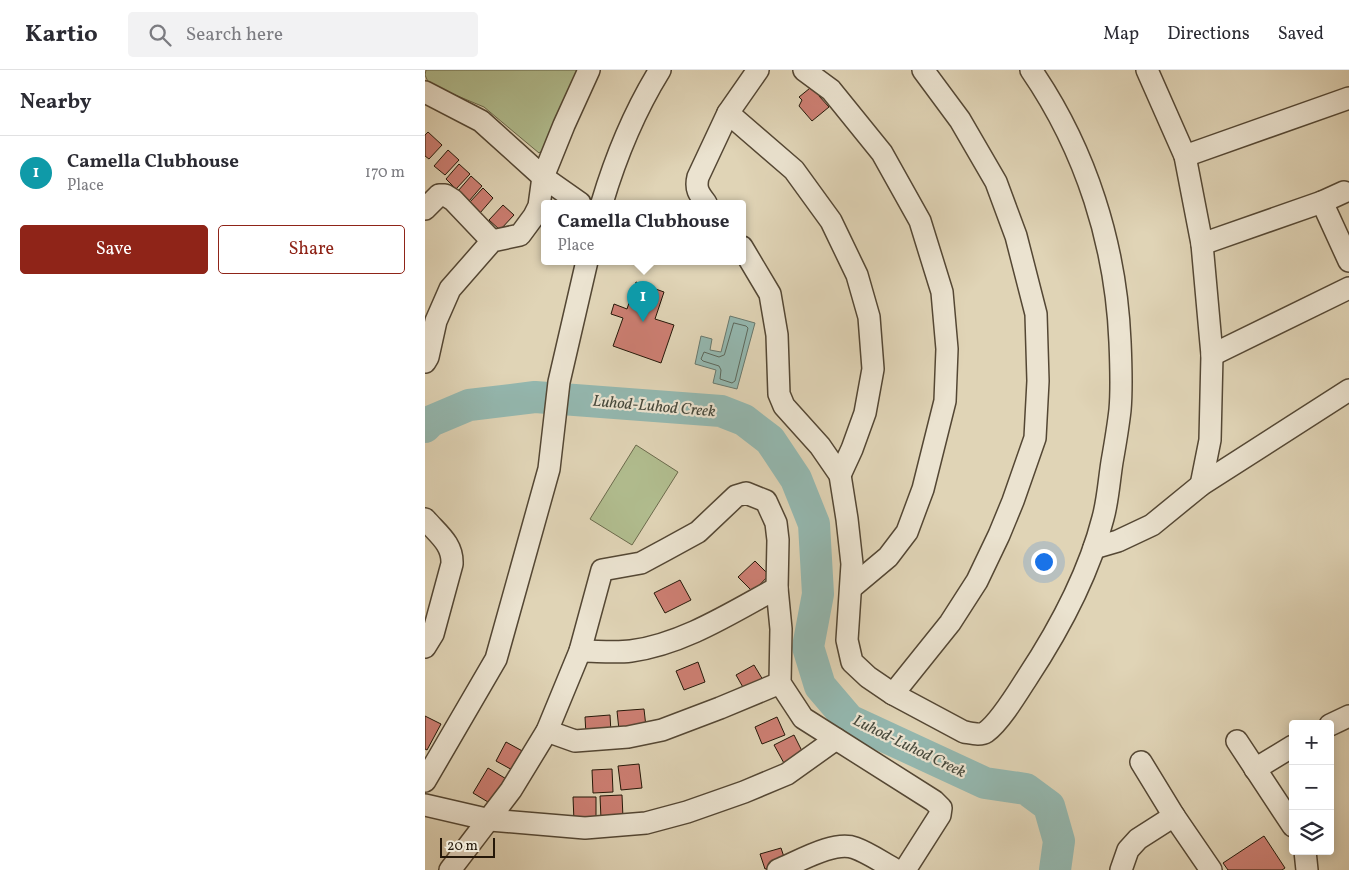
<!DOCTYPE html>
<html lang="en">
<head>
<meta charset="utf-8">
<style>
	:root { --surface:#fff; --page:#f2f2f3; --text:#2b2b33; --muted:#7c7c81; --line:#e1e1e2; --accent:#8f2418 }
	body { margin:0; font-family:Vollkorn,serif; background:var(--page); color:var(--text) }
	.controls { position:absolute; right:15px; bottom:15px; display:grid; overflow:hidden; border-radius:5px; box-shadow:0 2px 12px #0003 }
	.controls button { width:45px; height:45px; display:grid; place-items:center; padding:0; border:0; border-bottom:1px solid var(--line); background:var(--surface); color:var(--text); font:25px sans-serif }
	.scale { position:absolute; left:15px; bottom:12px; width:55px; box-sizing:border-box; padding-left:5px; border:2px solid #251809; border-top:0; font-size:14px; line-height:18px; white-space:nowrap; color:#251809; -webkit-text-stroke:4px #ebe3d0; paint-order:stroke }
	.you { position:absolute; left:618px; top:491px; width:18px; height:18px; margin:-12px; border:4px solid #fff; border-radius:50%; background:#1a73e8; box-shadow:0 0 0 8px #1a73e833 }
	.badge { display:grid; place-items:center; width:32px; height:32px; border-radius:50%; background:var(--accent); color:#fff; font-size:16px; font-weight:700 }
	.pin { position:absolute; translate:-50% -41px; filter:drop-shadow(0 1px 2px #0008) }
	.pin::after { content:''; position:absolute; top:26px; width:18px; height:15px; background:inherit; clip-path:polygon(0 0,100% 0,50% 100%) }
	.popup { position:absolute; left:116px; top:130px; width:205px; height:65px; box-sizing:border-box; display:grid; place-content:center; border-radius:5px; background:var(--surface); filter:drop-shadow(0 1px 4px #0005); font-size:16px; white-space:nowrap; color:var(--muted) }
	.popup b { font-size:19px; color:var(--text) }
	.popup::after { content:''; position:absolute; left:50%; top:100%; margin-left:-10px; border:10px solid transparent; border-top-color:var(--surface) }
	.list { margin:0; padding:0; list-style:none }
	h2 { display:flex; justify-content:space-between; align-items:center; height:65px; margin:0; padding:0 20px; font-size:21px }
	h2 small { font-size:16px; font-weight:400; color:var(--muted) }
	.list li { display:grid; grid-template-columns:32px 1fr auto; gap:15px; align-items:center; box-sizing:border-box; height:75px; padding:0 20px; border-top:1px solid var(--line) }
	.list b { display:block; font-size:19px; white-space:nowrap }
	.list p { margin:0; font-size:16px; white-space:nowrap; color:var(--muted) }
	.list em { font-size:16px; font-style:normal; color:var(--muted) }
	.actions { display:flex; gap:10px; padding:15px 20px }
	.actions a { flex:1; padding:11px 0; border:1px solid var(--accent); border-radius:5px; text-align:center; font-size:18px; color:var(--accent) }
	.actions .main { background:var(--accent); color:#fff }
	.icon { flex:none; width:28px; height:28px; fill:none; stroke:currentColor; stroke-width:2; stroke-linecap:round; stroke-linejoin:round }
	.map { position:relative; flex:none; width:924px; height:800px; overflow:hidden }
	header { display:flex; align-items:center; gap:30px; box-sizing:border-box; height:70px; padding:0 25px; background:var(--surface); border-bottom:1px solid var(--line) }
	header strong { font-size:24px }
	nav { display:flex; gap:28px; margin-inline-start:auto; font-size:18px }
	.search { width:350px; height:45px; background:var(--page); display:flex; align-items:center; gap:12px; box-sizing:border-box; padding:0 18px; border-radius:5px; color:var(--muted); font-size:19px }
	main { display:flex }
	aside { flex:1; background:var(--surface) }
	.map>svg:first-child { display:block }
	.green { fill:#b1bd8f; stroke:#6b6a4c }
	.water { fill:#94b8b0; stroke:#68786d }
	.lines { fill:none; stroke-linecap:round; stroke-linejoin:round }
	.shore { stroke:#5c685c; stroke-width:1 }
	.river { stroke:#94b8b0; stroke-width:32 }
	.building { fill:#cd7f73; stroke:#251809 }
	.minor-casing { stroke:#544734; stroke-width:24 }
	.minor { stroke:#ebe3d0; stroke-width:21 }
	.labels { text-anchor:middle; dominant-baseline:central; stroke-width:4.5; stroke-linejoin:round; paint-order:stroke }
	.water-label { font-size:16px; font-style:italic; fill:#46483b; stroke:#ebe3d0 }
</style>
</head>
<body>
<header>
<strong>Kartio</strong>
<div class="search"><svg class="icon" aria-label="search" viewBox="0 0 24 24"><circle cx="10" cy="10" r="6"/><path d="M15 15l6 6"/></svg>Search here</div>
<nav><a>Map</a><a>Directions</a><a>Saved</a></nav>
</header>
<main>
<aside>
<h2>Nearby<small></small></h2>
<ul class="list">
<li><span class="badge" style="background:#0f9aa8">1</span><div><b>Camella Clubhouse</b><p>Place</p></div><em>170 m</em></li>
</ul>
<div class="actions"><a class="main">Save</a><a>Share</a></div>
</aside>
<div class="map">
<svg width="924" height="800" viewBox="0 0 924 800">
	<rect width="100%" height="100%" fill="#e0d4b6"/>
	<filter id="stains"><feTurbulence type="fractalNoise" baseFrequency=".004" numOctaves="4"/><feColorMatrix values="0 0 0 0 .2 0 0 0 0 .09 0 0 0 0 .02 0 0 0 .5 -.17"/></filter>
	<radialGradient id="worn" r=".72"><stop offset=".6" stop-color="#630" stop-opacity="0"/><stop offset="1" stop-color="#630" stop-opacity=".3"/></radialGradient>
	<!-- green -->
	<g class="green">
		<path d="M1,0H161L124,76L114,83L59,37L4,14L0,5Z"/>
		<path d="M211,375L253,402L207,475L165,449Z"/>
	</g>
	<!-- water -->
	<path class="water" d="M305,246L330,253L312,319L288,313L291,300L270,294L276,266L287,269L285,280L296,282Z"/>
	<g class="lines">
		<!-- shore -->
		<path class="shore" d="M309,253L321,256L323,258L310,311L307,313L295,309L296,300L294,296L278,291L276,289L279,282L294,287L299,285Z"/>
		<!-- river -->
		<path class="river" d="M0,357L6,351L44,335L110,327L296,341L319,350L345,370L371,409L389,454L393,524L383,577L395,616L424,650L560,713L601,719L624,736L634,771L630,800"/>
	</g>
	<!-- building -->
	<g class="building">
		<path d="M390,14L398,23L394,26L404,37L387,51L374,36L377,30L374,27Z"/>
		<path d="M3,62L17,75L4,89L0,86V65Z"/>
		<path d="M23,80L34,90L20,105L9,96Z"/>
		<path d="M34,94L45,104L31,119L21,109Z"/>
		<path d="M46,106L57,116L44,131L33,121Z"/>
		<path d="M58,118L68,128L55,143L44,133Z"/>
		<path d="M78,135L89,145L75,160L64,150Z"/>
		<path d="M211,212L239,222L230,249L249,255L236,293L188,276L198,248L186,244L189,234L202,239Z"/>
		<path d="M330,491L344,505L328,522L313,507Z"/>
		<path d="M255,510L266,530L240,543L229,523Z"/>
		<path d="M273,592L280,612L259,620L251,601Z"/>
		<path d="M329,595L341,615L323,626L311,605Z"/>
		<path d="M219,639L221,657L194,660L192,641Z"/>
		<path d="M185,645L186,663L161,665L160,647Z"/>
		<path d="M0,646L16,654L2,680L0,679Z"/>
		<path d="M352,647L360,665L337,674L330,657Z"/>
		<path d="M369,665L379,685L360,695L349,675Z"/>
		<path d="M81,672L101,683L91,702L71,691Z"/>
		<path d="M214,694L217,718L196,720L193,696Z"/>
		<path d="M63,698L83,710L68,735L48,723Z"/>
		<path d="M187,699L188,722L168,723L167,700Z"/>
		<path d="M197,725L198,748L176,749L175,726Z"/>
		<path d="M148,727H171V750L149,751Z"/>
		<path d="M839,766L860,798L857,800H803L798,793Z"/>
		<path d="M356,778L361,793L340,799L335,784Z"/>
	</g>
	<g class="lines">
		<!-- minor casing -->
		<g class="minor-casing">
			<g id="minor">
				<path d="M379,0L406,20L457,83L495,151L517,222L522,279L520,331L498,419L482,462L463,487L426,518"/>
				<path d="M722,0L760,86L777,174L787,285L785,370L776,415"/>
				<path d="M0,22L56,51L118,107L155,133"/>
				<path d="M303,43L369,100L406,151L432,205L444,247L448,299L440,343L427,379L415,405"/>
				<path d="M760,86L924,28"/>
				<path d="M897,132L924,191"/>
				<path d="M177,133C191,86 209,42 235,0"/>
				<path d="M281,133C274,124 270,119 273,107L303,43L333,0"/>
				<path d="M0,139L14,125H20L28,130L67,171"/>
				<path d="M777,174L897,132L919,122"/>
				<path d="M317,177L345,224L352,265L354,324L359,336L395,376L415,405L422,449L427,494L422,570L427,592L443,607L468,624L539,662C546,663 555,666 561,662C575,652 593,622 602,608C633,561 664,503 678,448C683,430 684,411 687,392C690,375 693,358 695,340C697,318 696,295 695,272C691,175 661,80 606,0"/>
				<path d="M787,285L924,218"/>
				<path d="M0,292L3,287L11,251L25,219L67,171L95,165L109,146L114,136L118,107L139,55L164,0"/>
				<path d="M0,449C13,464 28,474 27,494L8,564L0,577"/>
				<path d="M669,478L693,471L727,455L776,415L924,320"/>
				<path d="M155,581C172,581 190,583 206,581C258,574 306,543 352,518"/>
				<path d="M468,624L525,553L552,511L574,465L588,431L610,368L613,311L611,244L591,166L571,112L535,50L498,0"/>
				<path d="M905,655L924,646"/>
				<path d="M122,661L150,671L203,667L237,660L295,638L355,613"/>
				<path d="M812,671L868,756"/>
				<path d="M716,692L749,746L786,800"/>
				<path d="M830,699L868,676"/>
				<path d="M0,711L71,589L124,399L134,312L162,191"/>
				<path d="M0,735L65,750L160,758L221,753L262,742L319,722L362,704L411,669"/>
				<path d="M880,781L882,800"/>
				<path d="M25,800L86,720L122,661L155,581L177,500L216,493L242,479L273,462L311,426L321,423L341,431L351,453L353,470L352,518L356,559L355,613L378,648L509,731L516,738L515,745L480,800"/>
				<path d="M353,800C373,792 409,770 430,778C444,783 458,793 471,800"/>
				<path d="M696,800L703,780L713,769L749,746"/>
			</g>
		</g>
		<!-- minor -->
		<use href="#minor" class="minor"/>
	</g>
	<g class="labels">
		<!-- water labels -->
		<g class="water-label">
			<text transform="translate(229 337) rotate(5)">Luhod-Luhod Creek</text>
			<text transform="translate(484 677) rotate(26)">Luhod-Luhod Creek</text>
		</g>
	</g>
	<rect width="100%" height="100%" filter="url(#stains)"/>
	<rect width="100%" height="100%" fill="url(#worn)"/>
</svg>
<div class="controls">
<button>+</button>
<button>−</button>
<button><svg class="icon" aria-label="layers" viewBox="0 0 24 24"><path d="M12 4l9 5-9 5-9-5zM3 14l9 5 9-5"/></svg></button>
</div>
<div class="scale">20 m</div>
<div class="you"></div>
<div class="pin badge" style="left:218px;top:252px;background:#0f9aa8">1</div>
<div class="popup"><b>Camella Clubhouse</b>Place</div>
</div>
</main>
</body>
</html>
